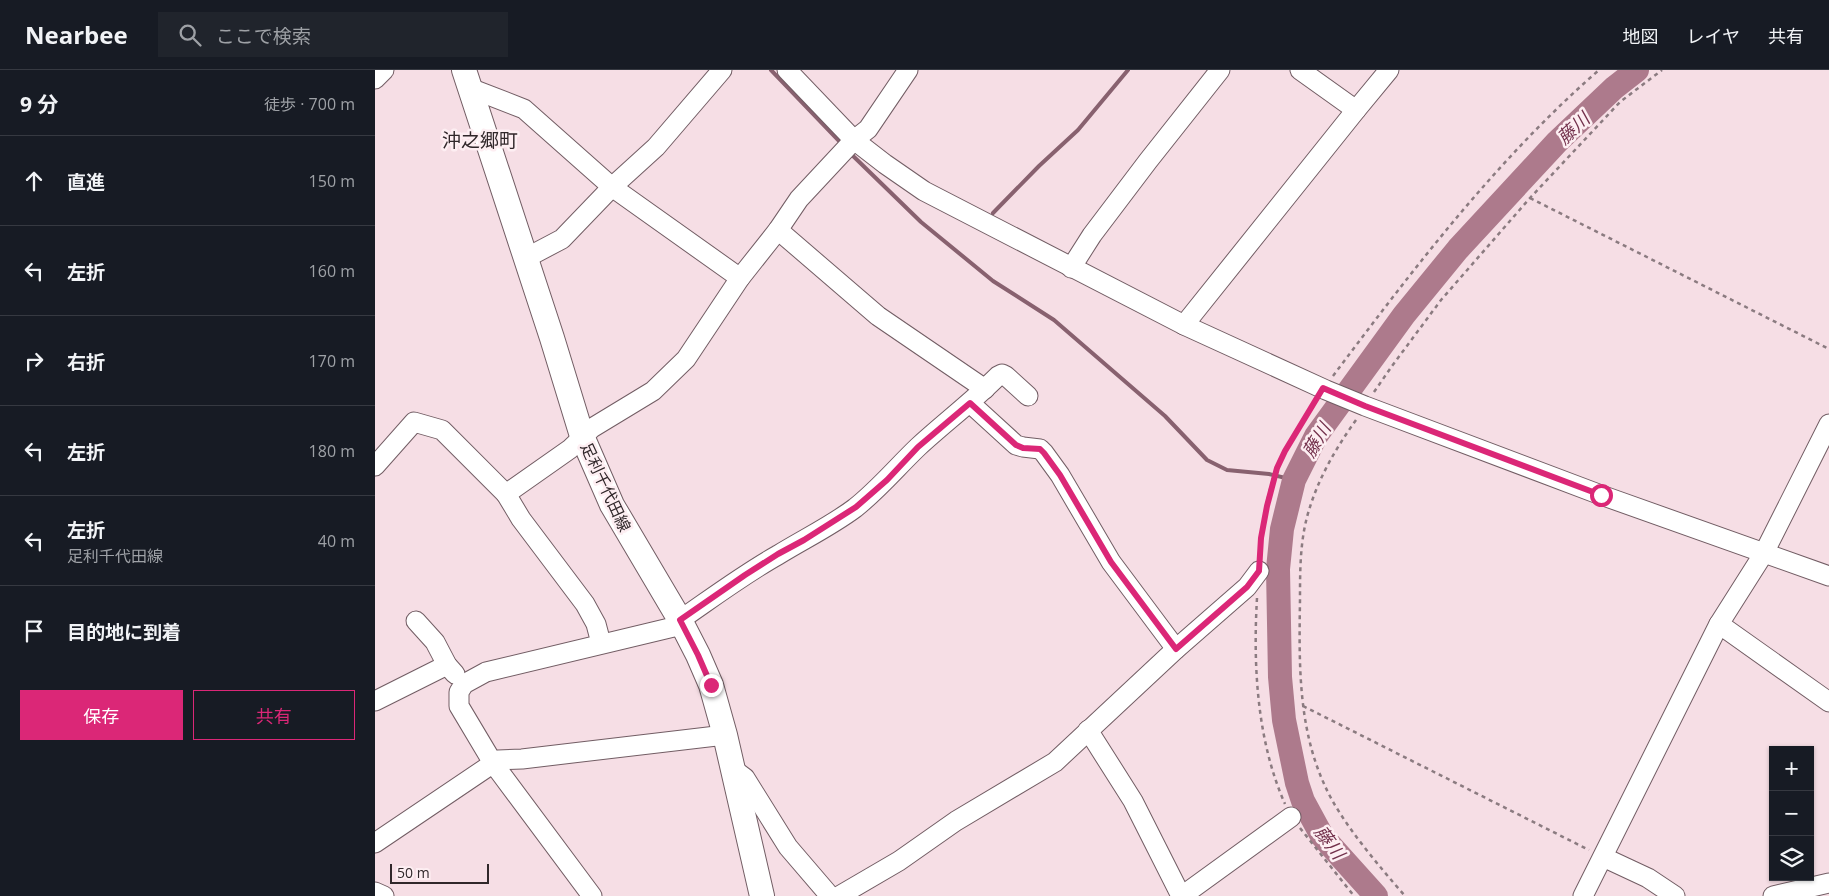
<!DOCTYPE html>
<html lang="ja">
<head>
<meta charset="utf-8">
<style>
	:root { --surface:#171b24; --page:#20242c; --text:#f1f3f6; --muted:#9ea1a6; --line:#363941; --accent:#db2777 }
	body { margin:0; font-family:"Open Sans","Noto Sans JP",sans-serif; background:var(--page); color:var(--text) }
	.controls { position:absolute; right:15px; bottom:15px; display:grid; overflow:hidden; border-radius:0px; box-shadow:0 1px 4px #0004 }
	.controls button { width:45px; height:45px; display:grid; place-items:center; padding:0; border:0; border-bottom:1px solid var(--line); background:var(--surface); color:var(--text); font:25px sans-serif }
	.scale { position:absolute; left:15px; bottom:12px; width:99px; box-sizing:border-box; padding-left:5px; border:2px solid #30272a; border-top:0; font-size:14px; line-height:18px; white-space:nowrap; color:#30272a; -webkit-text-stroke:4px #fdeef2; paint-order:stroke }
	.stop { position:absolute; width:15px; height:15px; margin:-11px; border:4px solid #db2777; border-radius:50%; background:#fff }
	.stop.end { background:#db2777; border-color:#fff; box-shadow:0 1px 5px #0008 }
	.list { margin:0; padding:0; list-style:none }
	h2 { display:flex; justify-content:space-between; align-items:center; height:65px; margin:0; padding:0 20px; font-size:21px }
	h2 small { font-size:16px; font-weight:400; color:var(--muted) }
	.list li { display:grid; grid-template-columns:32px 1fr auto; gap:15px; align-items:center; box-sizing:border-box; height:90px; padding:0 20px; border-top:1px solid var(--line) }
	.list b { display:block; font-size:19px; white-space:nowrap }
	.list p { margin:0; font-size:16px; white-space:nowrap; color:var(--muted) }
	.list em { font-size:16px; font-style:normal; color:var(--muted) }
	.actions { display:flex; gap:10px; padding:15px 20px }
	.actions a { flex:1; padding:11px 0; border:1px solid var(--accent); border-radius:0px; text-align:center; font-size:18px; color:var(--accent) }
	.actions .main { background:var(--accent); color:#fff }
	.icon { flex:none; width:28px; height:28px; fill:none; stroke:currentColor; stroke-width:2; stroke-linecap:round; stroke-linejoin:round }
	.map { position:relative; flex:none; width:1454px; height:826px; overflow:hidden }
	header { display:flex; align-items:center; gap:30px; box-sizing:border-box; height:70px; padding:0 25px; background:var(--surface); border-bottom:1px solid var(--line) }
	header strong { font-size:24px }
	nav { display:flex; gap:28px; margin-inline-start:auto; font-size:18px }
	.search { width:350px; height:45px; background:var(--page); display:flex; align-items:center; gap:12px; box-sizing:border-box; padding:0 18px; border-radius:0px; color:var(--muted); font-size:19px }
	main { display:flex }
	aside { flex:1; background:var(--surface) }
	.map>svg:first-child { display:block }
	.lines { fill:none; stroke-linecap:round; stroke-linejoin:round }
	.stream { stroke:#88616f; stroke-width:4 }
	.river { stroke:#ad7a8c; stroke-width:24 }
	.minor-casing { stroke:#725d64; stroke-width:21 }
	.major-casing { stroke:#725d64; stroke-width:26 }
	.path { stroke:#8b7b80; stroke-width:2.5; stroke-dasharray:4 4; stroke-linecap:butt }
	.minor { stroke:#fff; stroke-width:19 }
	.major { stroke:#fff; stroke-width:24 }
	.route { stroke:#db2777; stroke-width:6 }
	.labels { text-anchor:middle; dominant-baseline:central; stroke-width:5; stroke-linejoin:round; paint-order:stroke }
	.street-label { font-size:16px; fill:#30272a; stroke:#fdeef2 }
	.water-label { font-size:18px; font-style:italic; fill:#73314c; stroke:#fdeef2 }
	.quarter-label { font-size:19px; fill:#30272a; stroke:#fdeef2 }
</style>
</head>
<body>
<header>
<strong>Nearbee</strong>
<div class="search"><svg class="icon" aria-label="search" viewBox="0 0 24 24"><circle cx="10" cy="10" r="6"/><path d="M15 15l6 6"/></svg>ここで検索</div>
<nav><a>地図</a><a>レイヤ</a><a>共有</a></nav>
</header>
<main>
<aside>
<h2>9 分<small>徒歩 · 700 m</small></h2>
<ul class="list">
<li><svg class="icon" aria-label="ahead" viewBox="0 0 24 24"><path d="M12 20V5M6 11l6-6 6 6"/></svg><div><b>直進</b></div><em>150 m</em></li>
<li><svg class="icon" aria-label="left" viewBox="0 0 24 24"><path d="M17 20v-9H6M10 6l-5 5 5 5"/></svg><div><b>左折</b></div><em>160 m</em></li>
<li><svg class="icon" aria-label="right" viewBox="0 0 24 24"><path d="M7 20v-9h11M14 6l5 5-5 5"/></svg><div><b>右折</b></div><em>170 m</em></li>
<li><svg class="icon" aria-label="left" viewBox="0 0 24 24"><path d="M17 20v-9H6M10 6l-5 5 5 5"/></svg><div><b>左折</b></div><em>180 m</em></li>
<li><svg class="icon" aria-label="left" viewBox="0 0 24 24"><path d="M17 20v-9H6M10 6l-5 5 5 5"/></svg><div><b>左折</b><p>足利千代田線</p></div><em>40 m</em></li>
<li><svg class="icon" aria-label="arrive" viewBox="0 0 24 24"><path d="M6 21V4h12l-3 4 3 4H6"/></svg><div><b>目的地に到着</b></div></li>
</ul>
<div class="actions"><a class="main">保存</a><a>共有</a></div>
</aside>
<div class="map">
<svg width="1454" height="826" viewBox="0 0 1454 826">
	<rect width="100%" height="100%" fill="#f6dee5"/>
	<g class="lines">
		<!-- stream -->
		<g class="stream">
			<path d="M396,0L467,74"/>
			<path d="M475,83L546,152L618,211L679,250L790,346L832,390L852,400L894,404L919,410"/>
			<path d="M618,143L664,96L703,60L753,0"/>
		</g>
		<!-- river -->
		<path class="river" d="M1001,826L947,766L928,731L922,713L909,650L905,607L903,499L907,459L919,410L941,366L1029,245L1083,179L1182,72L1239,18L1262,0"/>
		<!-- minor casing -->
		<g class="minor-casing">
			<g id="minor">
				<path d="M412,0L479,70L510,94L549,121L809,255L951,320L990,336L1226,425L1454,506"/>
				<path d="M925,0L981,40"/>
				<path d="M0,9L9,0"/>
				<path d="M95,18L149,39L237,117L365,208"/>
				<path d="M403,160L503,246L610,319"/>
				<path d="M151,188L187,169L237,117L281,77L347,0"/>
				<path d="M696,198L717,165L773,91L845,0"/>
				<path d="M809,255L981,40L1014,0"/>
				<path d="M595,333L641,375L648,377L665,379L669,383L685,405L736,492L801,579"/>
				<path d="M0,396L39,352L67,360L131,424L195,379L217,358L278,321L311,289L365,208L403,160L424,129L479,70L493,59L533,0"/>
				<path d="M131,424L146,449L210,534L221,554L226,573"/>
				<path d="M305,550C337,528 369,504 403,485C429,469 456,456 480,438C504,419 522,397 543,377C569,353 597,332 623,306L627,304L631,306L653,326"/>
				<path d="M41,551L60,572L72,595L80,604"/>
				<path d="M1344,554L1454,632"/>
				<path d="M0,631L72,595"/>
				<path d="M713,660L758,731L806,826"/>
				<path d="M358,699L370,708L413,777L455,826"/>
				<path d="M0,773L123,690L147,689L350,665"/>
				<path d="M1228,787L1273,808L1300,826"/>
				<path d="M0,822L9,826"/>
				<path d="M217,826L118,693L84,636V622L89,614L111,602L307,555"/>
				<path d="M464,826L524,791L581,751L680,692L801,579L872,517L884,501"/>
				<path d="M807,826L916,747"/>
				<path d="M1208,826L1344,554L1389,483L1454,354"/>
				<path d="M1398,826L1454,813"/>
			</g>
		</g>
		<!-- major casing -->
		<g class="major-casing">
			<path id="major" d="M89,0L177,268L207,366L237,435L305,550L323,585L336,615L350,665L387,826"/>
		</g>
		<!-- path -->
		<g class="path">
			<path d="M1155,128L1454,279"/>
			<path d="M958,306C1039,198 1122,89 1224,0"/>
			<path d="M999,322L1017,296L1066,230L1155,128L1245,32L1287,0"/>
			<path d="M981,350C961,378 944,407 934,440C925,469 925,499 925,530C924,593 923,658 950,716C966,752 1004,796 1030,826"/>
			<path d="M886,485C887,457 891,425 902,398C912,374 927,352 940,330"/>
			<path d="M882,528C878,596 882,671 910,734"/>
			<path d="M928,636L1214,780"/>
			<path d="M925,758L979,826"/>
		</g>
		<!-- minor -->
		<use href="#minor" class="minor"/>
		<!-- major -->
		<use href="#major" class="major"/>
	</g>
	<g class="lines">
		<!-- route -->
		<path class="route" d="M336,615L323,585L305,550L370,505L403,484L429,470L481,437L512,410L543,377L595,333L641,375L648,378L665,379L669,383L685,405L736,492L801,579L872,517L884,501L886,468L892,436L902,398L910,381L948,318L990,336L1226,425"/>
	</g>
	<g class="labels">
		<!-- street labels -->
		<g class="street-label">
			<text transform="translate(231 417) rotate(65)">足利千代田線</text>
		</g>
		<!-- water labels -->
		<g class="water-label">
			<text transform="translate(1198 58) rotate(-43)">藤川</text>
			<text transform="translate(941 370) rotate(-59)">藤川</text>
			<text transform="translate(955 772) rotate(53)">藤川</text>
		</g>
		<!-- quarter labels -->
		<g class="quarter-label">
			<text x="105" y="70">沖之郷町</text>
		</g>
	</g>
</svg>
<div class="controls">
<button>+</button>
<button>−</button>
<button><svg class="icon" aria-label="layers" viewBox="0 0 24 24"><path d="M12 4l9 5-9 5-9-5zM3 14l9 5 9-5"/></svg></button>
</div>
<div class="scale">50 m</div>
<div class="stop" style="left:1226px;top:425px"></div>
<div class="stop end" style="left:336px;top:615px"></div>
</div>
</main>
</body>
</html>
